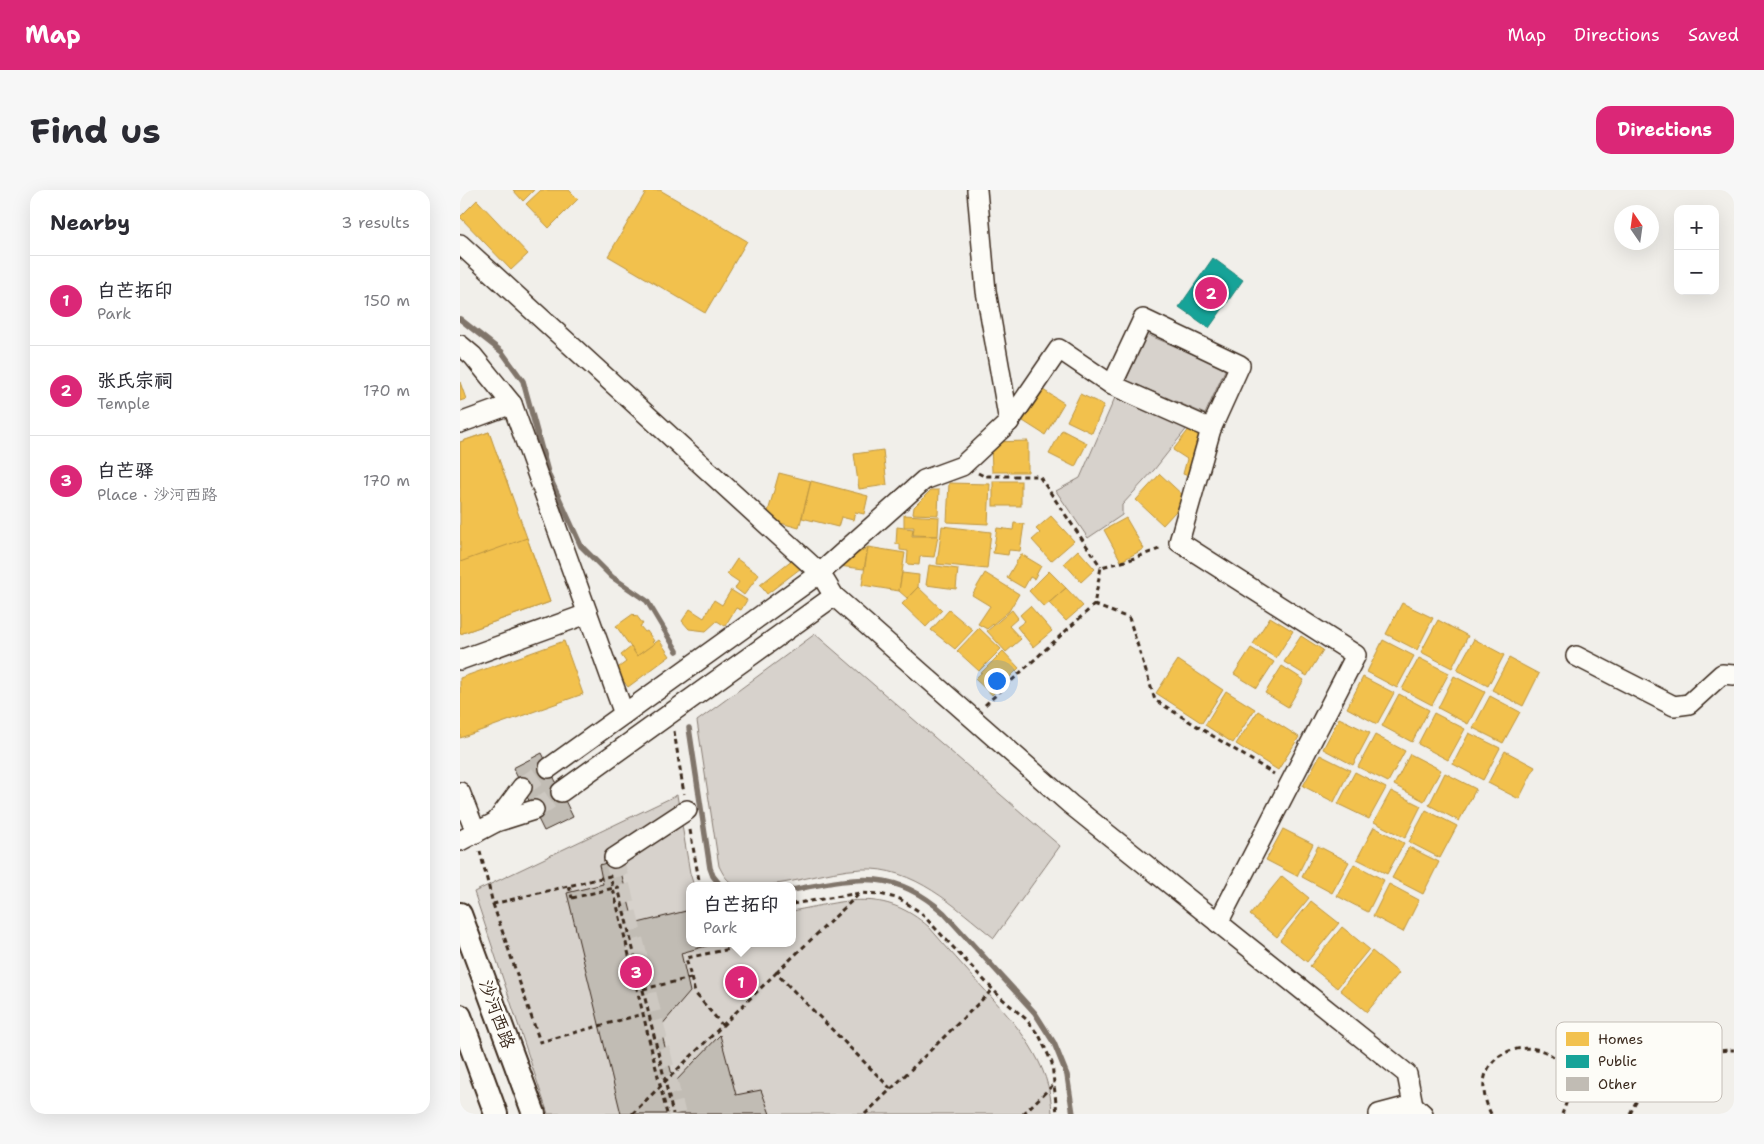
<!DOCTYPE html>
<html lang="en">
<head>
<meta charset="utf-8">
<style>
	:root { --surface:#fff; --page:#f7f7f7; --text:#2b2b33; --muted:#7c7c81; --line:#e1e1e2; --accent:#db2777 }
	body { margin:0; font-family:"Shantell Sans","LXGW WenKai TC",sans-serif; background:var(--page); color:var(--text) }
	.controls { position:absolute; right:15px; top:15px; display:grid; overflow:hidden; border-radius:10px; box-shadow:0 5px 20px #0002 }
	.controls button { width:45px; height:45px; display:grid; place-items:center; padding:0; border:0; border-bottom:1px solid var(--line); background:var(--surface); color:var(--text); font:25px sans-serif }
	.compass { position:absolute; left:1154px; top:15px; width:45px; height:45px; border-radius:50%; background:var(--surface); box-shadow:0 5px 20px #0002; rotate:347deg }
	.you { position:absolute; left:536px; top:490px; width:18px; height:18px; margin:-12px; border:4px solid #fff; border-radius:50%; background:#1a73e8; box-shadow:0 0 0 8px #1a73e833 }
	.badge { display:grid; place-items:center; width:32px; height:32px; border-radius:50%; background:var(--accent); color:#fff; font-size:16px; font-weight:700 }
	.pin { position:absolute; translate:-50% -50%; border:2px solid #fff; box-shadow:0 1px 5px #0006 }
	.popup { position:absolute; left:226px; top:692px; width:110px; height:65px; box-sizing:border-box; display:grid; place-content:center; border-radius:10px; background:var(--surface); filter:drop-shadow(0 1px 4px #0005); font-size:16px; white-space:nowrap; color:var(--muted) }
	.popup b { font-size:19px; color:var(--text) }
	.popup::after { content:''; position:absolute; left:50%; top:100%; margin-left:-10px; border:10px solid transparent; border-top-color:var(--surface) }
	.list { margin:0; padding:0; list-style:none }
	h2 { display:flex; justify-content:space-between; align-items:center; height:65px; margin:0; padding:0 20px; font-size:21px }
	h2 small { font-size:16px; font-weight:400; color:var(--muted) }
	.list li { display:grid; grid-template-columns:32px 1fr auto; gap:15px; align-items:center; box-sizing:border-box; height:90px; padding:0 20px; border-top:1px solid var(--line) }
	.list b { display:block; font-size:19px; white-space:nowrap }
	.list p { margin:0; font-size:16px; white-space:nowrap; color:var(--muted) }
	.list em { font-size:16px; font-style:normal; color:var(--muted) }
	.map { position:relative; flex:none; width:1274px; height:924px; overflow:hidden; border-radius:15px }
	header { display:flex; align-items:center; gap:30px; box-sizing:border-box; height:70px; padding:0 25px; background:var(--accent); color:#fff }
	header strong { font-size:24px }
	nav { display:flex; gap:28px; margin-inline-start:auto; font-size:18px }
	.intro { display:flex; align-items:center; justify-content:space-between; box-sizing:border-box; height:120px; padding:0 30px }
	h1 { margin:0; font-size:35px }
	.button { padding:12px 22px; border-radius:15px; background:var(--accent); color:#fff; font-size:18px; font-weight:700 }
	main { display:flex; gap:30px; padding:0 30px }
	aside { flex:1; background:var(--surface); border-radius:15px; box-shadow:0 5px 20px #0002 }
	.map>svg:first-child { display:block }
	.green { fill:#d7d2cc; stroke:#897e75 }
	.homes { fill:#f2c14e; stroke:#bb9440 }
	.public { fill:#17a398; stroke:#227f73 }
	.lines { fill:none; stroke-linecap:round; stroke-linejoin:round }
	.stream { stroke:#80746b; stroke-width:5.5 }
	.building { fill:#c1bcb4; stroke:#3b2a1e }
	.minor-tunnel { stroke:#cdc8c1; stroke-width:19; stroke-dasharray:19 9; stroke-linecap:butt }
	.minor-casing { stroke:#3b2a1e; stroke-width:22 }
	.major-casing { stroke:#3b2a1e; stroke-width:26 }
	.path { stroke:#3b2a1e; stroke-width:3; stroke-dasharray:5 4; stroke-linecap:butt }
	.minor { stroke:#fdfcf7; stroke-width:19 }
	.major { stroke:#fdfcf7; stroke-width:22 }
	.path-bridge { stroke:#3b2a1e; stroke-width:3; stroke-dasharray:5 4; stroke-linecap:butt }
	.labels { text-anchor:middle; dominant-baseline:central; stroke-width:5; stroke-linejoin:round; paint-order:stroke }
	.street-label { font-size:18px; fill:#3b2a1e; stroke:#fdfcf7 }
	.key { fill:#fdfcf7; stroke:#c3bdb6; stroke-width:1 }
	.key-label { font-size:14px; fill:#3b2a1e }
</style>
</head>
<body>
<header>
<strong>Map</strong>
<nav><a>Map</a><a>Directions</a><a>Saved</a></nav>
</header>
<div class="intro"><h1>Find us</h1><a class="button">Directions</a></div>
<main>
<aside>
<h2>Nearby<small>3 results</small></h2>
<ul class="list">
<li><span class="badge">1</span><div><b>白芒拓印</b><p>Park</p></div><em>150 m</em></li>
<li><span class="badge">2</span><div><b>张氏宗祠</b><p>Temple</p></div><em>170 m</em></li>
<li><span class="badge">3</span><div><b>白芒驿</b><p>Place · 沙河西路</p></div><em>170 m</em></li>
</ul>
</aside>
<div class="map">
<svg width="1274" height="924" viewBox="0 0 1274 924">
	<rect width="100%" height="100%" fill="#f1efea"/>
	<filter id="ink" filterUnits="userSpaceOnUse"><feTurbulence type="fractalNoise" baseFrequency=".02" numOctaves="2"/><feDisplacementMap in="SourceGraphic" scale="10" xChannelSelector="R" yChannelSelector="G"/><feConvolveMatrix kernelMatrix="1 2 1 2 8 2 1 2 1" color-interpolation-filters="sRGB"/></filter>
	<g filter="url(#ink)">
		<!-- green -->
		<g class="green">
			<path d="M686,144L766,178L745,224L666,190Z"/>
			<path d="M657,203L728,237L694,280L662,315V325L628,348L596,301L620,288Z"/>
			<path d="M355,444L600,656L534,748C495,717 454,676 401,679C364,681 328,696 292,696C287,696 281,697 276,695C267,692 263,684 259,676L237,531Z"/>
			<path d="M217,605L230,683L234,696H230V753H332V721C387,711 423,697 469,737C487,758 505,778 523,798C556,834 591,872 592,924H88L14,702Z"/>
		</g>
		<!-- homes -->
		<g class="homes">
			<path d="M53,0H74L63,11Z"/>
			<path d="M81,0H109L118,9L89,38L66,14Z"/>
			<path d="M187,0H200L287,51L245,123L148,66Z"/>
			<path d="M17,10L68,64L51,80L0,27Z"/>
			<path d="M0,192L6,209L0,211Z"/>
			<path d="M583,200L604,213L585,245L563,231Z"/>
			<path d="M620,204L644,215L632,243L607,231Z"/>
			<path d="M730,238L746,245L731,287L723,284L727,269L713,260Z"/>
			<path d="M602,240L627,253L615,277L589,264Z"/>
			<path d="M29,242L32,252L20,256L23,265L36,261L42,279L29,283L31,287L20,291L23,299L47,291L51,305L0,323V308L7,305L4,297L0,298V252Z"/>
			<path d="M29,242L90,412L0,444V252Z"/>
			<path d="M568,251V282H532L531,252Z"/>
			<path d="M423,260L427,295L399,299L394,264Z"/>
			<path d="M319,283L351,291L339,338L306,329Z"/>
			<path d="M700,284L727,309L703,335L676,310Z"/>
			<path d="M351,291L408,306L404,324L395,322L393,330L381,327L378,337L342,328Z"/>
			<rect x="533" y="291" width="28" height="25"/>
			<path d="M489,293L530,294L528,334L487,332Z"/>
			<path d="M471,300H479L478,325L453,324L454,317Z"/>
			<path d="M444,325L479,327L478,346L453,345L454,337H444Z"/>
			<path d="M591,326L614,351L591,371L572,350L580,343L576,339Z"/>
			<path d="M666,328L684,359L661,371L644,340Z"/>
			<path d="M554,333L564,334L560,361L549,360L548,365L533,363L537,338L553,340Z"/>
			<path d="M482,336L531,342L527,379L477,374Z"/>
			<path d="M437,337L453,339L452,346H478L474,367L460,366L459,375L447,374L448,361L440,360V354H436Z"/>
			<path d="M67,348L90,412L0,444V372Z"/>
			<path d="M408,357L445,363L439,401L402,395Z"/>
			<path d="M408,357L404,379L378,376Z"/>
			<path d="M618,360L635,379L621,392L604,373Z"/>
			<path d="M561,364L581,376L574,389L570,387L564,398L547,388Z"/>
			<path d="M338,365L345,375L307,404L300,395Z"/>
			<path d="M277,369L299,385L284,405L275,398L279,392L267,384Z"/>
			<path d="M469,375L498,379L496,399L466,395Z"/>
			<path d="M589,381L606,398L584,417L569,401Z"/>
			<path d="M442,383L459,385L458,397L447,408L439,401Z"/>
			<path d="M525,383L559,404L549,421L527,439L518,434L530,416L512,405Z"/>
			<path d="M458,397L482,420L466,437L442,414Z"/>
			<path d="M606,398L623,416L606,431L589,413Z"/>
			<path d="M271,400L287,410L281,420L276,418L265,436L257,431L246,441L229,439L222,431L230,419L244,428L254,410L262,415Z"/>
			<path d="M942,413L973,428L957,460L926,444Z"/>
			<path d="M570,416L592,441L573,457L557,437L565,431L560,425Z"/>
			<path d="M489,420L513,440L495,459L471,440Z"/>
			<path d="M552,420L558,428L549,436L561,449L546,462L527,441Z"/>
			<path d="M173,424L175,426L176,425L183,434L180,436L185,442L187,441L194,451L192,452L194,454L177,466L156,436Z"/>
			<path d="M810,427L833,441L816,468L793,454Z"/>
			<path d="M978,430L1008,446L992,478L961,462Z"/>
			<path d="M519,438L541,459L519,481L497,461Z"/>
			<path d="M841,446L863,460L847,486L824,472Z"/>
			<path d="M1014,449L1044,465L1028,496L997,480Z"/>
			<path d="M199,450L210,466L168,497L155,480L166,472L161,465L171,457L177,466Z"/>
			<path d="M923,450L954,466L937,498L907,482Z"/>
			<path d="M104,451L123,504L0,548V488Z"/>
			<path d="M791,458L814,472L797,498L774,484Z"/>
			<path d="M543,461L559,478L532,505L515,489Z"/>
			<path d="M959,468L989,483L972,515L942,499Z"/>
			<path d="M1049,468L1079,484L1063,516L1032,500Z"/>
			<path d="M718,470L763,500L742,533L696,503Z"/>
			<path d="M822,476L844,490L828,517L805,503Z"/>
			<path d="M994,486L1025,502L1008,534L978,518Z"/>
			<path d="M903,487L934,503L917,534L887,518Z"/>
			<path d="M766,501L795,519L773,553L745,535Z"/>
			<path d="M939,504L969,520L952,552L922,536Z"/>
			<path d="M1030,506L1060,522L1043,553L1013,538Z"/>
			<path d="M798,521L839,547L818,580L776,554Z"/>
			<path d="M974,523L1005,539L988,570L958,554Z"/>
			<path d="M879,528L910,543L893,575L863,559Z"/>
			<path d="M1009,543L1040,558L1023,590L993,574Z"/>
			<path d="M915,545L945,561L928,592L898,577Z"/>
			<path d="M1045,561L1075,577L1059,609L1028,593Z"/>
			<path d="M950,564L981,580L964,611L934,595Z"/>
			<path d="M860,565L890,580L874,612L843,596Z"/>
			<path d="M895,582L926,598L909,629L878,614Z"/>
			<path d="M985,583L1016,599L999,631L969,615Z"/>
			<path d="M931,601L961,616L945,648L914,632Z"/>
			<path d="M966,620L997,636L980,668L949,652Z"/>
			<path d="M914,637L944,653L927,684L897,669Z"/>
			<path d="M823,639L853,654L837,686L806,670Z"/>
			<path d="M858,656L889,672L872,703L842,687Z"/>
			<path d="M949,657L979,672L963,704L932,688Z"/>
			<path d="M894,674L924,690L908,722L877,706Z"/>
			<path d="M822,686L849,708L817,747L790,725Z"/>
			<path d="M929,694L959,710L943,742L913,726Z"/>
			<path d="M851,711L879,733L847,772L820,750Z"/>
			<path d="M882,737L909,759L877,798L850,776Z"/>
			<path d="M912,761L939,783L907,822L880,800Z"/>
		</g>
		<!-- public -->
		<path class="public" d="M753,68L783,90L749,138L719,117Z"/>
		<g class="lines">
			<!-- stream -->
			<g class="stream">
				<path d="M0,129L42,162L63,191L89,286L121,356L152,387L187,411L217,461"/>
				<path d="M229,538L250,678L253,686L261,696"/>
				<path d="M332,700C394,688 433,677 484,723L575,823L594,853L607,885L613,924"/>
			</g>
		</g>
		<!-- building -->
		<g class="building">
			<path d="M82,563L113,627L84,641L53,578Z"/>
			<path d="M158,670L174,734L230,720V753H257L221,763L230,802L200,837L214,893L260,845L276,905L301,900L310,924H161L107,703L143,694L139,675Z"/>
		</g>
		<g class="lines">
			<!-- minor-tunnel -->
			<g class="minor-tunnel">
				<path d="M62,597L89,578"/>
				<path d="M74,620L101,602"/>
				<path d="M154,668L216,924"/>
			</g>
			<!-- minor casing -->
			<g class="minor-casing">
				<g id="minor">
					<path d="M517,0L526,101L549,232"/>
					<path d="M0,54L360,383L374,406L610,614L947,884L953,915L963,924"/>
					<path d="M0,155L13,166L52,214"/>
					<path d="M652,195L683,129L780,175L751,239L719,352L896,465L758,733"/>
					<path d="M0,233L52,214L164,524"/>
					<path d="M1116,466L1214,516L1229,514L1262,484L1274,485"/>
					<path d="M0,470L127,424"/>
					<path d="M89,578L360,383L464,290L502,276L549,232L599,159L652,195L751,239"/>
					<path d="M0,602L16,643"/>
					<path d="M101,602L374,406"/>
					<path d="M36,632L62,597"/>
					<path d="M0,651L36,632L74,620"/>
					<path d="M154,668L227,620"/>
					<path d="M919,924L953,915"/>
				</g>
			</g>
			<!-- major casing -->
			<g class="major-casing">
				<g id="major">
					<path d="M0,724L74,924"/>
					<path d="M0,826L36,924"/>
				</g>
			</g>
			<!-- path -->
			<g class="path">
				<path d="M518,283L524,286H579L641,377"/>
				<path d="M634,415L669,428L695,510L814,584"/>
				<path d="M525,515L634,415L641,377L666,371L702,358"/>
				<path d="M214,541L224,604"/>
				<path d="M230,640L240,696"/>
				<path d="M20,661L33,714L150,686L207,924"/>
				<path d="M109,696L112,708"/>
				<path d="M33,714L80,852L183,824"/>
				<path d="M332,714L400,703L420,704L440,709L460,722L540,807L566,829L580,847L592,873L597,924"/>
				<path d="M316,783L399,704"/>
				<path d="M183,799L231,788"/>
				<path d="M263,836L235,803L226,768L280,757L283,753"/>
				<path d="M431,899L533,799"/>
				<path d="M172,924L316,783L431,899L405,924"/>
				<path d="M563,924L594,894"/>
				<path d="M1031,924C994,848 1112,834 1108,902C1108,909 1105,917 1102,924"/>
				<path d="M1170,924C1189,881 1228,861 1274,860"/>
			</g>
			<!-- minor -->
			<use href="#minor" class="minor"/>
			<!-- major -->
			<use href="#major" class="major"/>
			<!-- path-bridge -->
			<path class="path-bridge" d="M112,708L158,697L213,924"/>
		</g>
	</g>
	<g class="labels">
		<!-- street labels -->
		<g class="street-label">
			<text transform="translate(37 824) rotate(70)">沙河西路</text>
		</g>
	</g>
	<!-- legend -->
	<rect x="1096" y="832" width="166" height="80" rx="8" class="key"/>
	<rect x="1106" y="842" width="23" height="14" fill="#f2c14e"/>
	<rect x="1106" y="865" width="23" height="13" fill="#17a398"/>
	<rect x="1106" y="887" width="23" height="14" fill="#c1bcb4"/>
	<g class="key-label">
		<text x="1138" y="854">Homes</text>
		<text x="1138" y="876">Public</text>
		<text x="1138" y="899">Other</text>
	</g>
</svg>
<div class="controls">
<button>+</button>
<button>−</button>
</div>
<svg class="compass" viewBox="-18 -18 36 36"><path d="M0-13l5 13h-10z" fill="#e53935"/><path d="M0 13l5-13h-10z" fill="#7c7c81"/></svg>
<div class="you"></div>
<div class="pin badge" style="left:281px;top:792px">1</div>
<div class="popup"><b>白芒拓印</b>Park</div>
<div class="pin badge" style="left:751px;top:103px">2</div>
<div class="pin badge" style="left:176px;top:782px">3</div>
</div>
</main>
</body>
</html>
